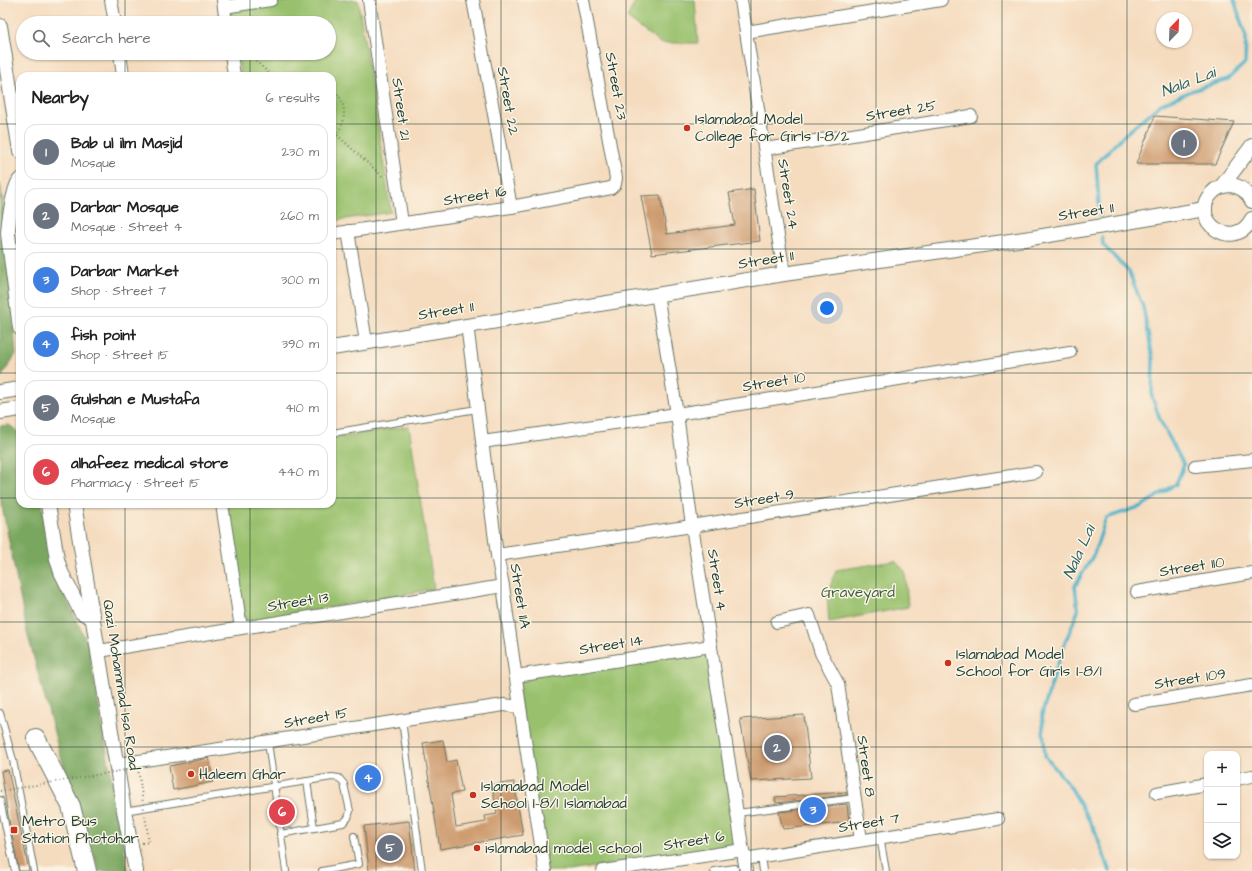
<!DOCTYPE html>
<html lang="en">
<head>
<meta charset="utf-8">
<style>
	:root { --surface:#fff; --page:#f2f2f2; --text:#202124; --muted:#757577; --line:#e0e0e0; --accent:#ea580c }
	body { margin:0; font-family:"Architects Daughter",sans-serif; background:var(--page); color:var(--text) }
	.controls { position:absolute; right:12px; bottom:12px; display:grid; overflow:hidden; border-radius:8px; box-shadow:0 1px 3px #0004 }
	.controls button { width:36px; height:36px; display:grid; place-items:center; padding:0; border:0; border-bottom:1px solid var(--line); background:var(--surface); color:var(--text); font:20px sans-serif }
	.compass { position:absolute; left:1156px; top:12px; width:36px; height:36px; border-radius:50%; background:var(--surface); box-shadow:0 1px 3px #0004; rotate:23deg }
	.you { position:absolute; left:827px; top:308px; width:14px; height:14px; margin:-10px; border:3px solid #fff; border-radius:50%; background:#1a73e8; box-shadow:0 0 0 6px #1a73e833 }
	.badge { display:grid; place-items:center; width:26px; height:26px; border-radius:50%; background:var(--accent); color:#fff; font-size:13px; font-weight:700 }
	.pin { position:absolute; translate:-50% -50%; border:2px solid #fff; box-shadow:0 1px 4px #0006 }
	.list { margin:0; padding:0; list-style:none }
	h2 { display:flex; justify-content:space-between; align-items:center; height:52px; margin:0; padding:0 16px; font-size:17px }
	h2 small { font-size:13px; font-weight:400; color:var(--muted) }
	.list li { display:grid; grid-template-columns:26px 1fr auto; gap:12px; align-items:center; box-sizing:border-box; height:56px; margin:0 8px 8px; padding:0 8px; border:1px solid var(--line); border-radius:12px }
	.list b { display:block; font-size:15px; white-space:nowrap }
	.list p { margin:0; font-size:13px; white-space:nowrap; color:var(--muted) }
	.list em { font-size:13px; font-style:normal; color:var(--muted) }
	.icon { flex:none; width:22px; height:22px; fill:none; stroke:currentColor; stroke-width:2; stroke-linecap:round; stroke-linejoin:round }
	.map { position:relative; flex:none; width:1252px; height:871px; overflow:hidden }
	.search { position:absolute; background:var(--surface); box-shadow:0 1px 3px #0004; left:16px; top:16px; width:320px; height:44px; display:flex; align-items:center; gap:10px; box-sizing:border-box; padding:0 14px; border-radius:22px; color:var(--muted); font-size:15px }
	.panel { position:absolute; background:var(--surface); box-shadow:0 1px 3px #0004; left:16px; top:72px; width:320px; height:436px; border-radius:12px }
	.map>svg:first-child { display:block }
	.green { fill:#99c16d; stroke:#5c7f50 }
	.forest { fill:#7aa760; stroke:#4c724a }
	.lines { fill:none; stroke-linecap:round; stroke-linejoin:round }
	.stream { stroke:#48b0c7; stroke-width:3.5 }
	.building { fill:#ce9b6f }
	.service-casing { stroke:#6a7565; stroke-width:8 }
	.minor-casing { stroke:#6a7565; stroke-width:14 }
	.tertiary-casing { stroke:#6a7565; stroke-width:16 }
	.primary-casing { stroke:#6a7565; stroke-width:20 }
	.path { stroke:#6a7565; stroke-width:2; stroke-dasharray:1 3; stroke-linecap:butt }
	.service { stroke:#fff; stroke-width:6 }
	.minor { stroke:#fff; stroke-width:12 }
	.tertiary { stroke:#fff; stroke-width:14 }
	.primary { stroke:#fff; stroke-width:18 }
	.path-bridge { stroke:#6a7565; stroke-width:2; stroke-dasharray:1 3; stroke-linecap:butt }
	.grid { fill:none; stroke:#1f3d34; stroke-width:1; stroke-opacity:0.55 }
	.poi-dot { fill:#c8321e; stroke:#fcf5e5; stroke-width:1.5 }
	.labels { text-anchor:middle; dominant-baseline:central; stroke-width:3; stroke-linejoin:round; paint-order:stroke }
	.street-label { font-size:15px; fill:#1f3d34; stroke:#fcf5e5 }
	.poi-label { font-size:15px; fill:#1f3d34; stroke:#fcf5e5; text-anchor:start }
	.park-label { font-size:15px; fill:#3e5e42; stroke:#fcf5e5 }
	.water-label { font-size:16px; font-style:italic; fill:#2b6060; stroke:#fcf5e5 }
</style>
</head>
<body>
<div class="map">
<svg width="1252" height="871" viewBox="0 0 1252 871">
	<rect width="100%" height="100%" fill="#fcf5e5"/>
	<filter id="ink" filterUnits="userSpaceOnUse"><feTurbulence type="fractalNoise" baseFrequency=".025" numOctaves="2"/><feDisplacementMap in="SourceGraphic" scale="8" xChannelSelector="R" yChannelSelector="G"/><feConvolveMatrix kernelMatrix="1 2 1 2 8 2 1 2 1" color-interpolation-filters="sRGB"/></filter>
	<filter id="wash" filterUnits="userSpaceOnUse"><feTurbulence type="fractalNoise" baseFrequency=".012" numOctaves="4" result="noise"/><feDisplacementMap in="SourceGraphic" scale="16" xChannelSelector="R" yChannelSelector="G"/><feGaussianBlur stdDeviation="0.9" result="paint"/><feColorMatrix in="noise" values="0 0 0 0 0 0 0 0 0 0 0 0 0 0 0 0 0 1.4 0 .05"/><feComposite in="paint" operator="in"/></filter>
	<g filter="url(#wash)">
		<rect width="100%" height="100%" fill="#f5dcbf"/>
		<!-- green -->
		<g class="green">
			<path d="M297,0H358L391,212L332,221V76H241L237,53H329V23H232L230,10Z"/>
			<path d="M636,0H695L698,43H660L627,18Z"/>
			<path d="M409,426L434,589L244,622L226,504H332V438Z"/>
			<path d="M895,561L905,571L908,607L829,622L827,595L836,570Z"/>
			<path d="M711,646L739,844L569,871H547L516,676Z"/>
		</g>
		<!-- forest -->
		<g class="forest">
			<path d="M0,183L4,208L16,354L2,376H0Z"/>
			<path d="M9,425L20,433V504H42L52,568L88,645L128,871H99L59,751L27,632L0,496V426Z"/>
		</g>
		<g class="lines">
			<!-- stream -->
			<g class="stream">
				<path d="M1100,217L1096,164L1123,136L1161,104L1191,91L1228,79L1245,63L1246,37L1234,0"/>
				<path d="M1102,237L1103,245L1129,272L1143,307L1153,359L1152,397L1161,422L1184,465L1176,484L1142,506L1106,518L1094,554L1075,586L1078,611L1063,648L1042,714L1045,756L1070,786L1094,829L1110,871"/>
			</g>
		</g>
		<g id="blocks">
			<!-- building -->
			<g class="building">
				<path d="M1155,116L1234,122L1215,164H1136Z"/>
				<path d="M754,189L760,241L652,254L641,196L660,195L667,234L735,225L729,193Z"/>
				<path d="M804,715L811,778L751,781L740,719Z"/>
				<path d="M443,740L447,762L456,760L462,792L451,794L456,827L486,822L485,816L497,814L492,785L514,782L523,835L440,849L423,743Z"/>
				<path d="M209,758L213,782L173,790L169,766Z"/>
				<path d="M8,770L29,871H19L8,815L1,771Z"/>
				<path d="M846,792V795L776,803L775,797Z"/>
				<path d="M847,804L849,822L783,829L779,812Z"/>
				<path d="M409,821L415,871H369L364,826Z"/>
			</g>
		</g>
	</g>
	<g filter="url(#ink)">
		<use href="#blocks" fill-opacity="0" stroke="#6a7565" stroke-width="1"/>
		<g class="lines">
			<!-- service casing -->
			<g class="service-casing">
				<g id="service">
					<path d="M332,433L477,409"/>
					<path d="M0,713L13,760L34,871"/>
					<path d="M402,720L422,871"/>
					<path d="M268,742L286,871"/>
					<path d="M307,781L314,828"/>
					<path d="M0,800L15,871"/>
					<path d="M124,811L332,777L339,778L344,784L350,811L348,818L343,823L280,834"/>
					<path d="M737,813L855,798"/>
					<path d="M880,837L886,871"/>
					<path d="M761,856L763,871"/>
					<path d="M322,871L359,864L354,836"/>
					<path d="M714,871L735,868V871"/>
				</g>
			</g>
			<!-- minor casing -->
			<g class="minor-casing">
				<g id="minor">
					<path d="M111,0L115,23"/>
					<path d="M223,0L226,23"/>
					<path d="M369,0L402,223"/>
					<path d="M473,0L511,207"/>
					<path d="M741,0L784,274"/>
					<path d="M224,7L271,0"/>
					<path d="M746,32L941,0"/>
					<path d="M120,53L123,76"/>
					<path d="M231,53L234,76"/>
					<path d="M765,149L971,116"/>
					<path d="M348,231L366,342"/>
					<path d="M332,234L511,207L611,188L615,184L616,178L583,0"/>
					<path d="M657,294L677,414L692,526L746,871"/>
					<path d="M467,325L497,555L503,586L520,707L545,871"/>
					<path d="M482,442L677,414L1070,352"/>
					<path d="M1195,466L1252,460"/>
					<path d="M222,504L241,628"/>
					<path d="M497,555L692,526L1036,472"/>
					<path d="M1137,592L1252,573"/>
					<path d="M777,622L809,615L821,653L838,684L861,840"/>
					<path d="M99,651L503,586"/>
					<path d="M516,676L711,646"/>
					<path d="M1134,704L1252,685"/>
					<path d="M117,764C246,746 375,724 504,705L520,707"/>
					<path d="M1237,779L1252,776"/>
					<path d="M1157,793L1207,784"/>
					<path d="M744,859L998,819"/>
					<path d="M603,871L743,850"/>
				</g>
			</g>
			<!-- tertiary casing -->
			<g class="tertiary-casing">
				<g id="tertiary">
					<path d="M0,26L20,151"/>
					<path d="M20,180C14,186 8,224 8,234L20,328"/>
					<path d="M1222,186L1252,146"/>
					<path d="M1252,201C1248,192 1240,186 1231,185C1223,185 1216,188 1211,194C1188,219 1233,254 1252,219"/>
					<path d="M332,348L784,274L1031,238L1205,209"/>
					<path d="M0,392L20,389"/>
					<path d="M0,412L20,409"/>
					<path d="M48,504L57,559L61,572L81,612L89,616H93"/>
					<path d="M74,504L124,811L136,871"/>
				</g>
			</g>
			<!-- primary casing -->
			<g class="primary-casing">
				<path id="primary" d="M36,738L71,806L87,871"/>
			</g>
			<!-- path -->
			<g class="path">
				<path d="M247,53L272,76"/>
				<path d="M332,88C349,103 347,125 332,140"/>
				<path d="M337,135L383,177"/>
				<path d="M142,843L149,842L145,815"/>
			</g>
			<!-- service -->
			<use href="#service" class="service"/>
			<!-- minor -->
			<use href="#minor" class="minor"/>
			<!-- tertiary -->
			<use href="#tertiary" class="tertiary"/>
			<!-- primary -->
			<use href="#primary" class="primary"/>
			<!-- path-bridge -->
			<path class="path-bridge" d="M0,791L138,768L144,810"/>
		</g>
	</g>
	<!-- grid -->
	<path class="grid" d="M125,0V23M250,0V23M376,0V871M501,0V871M626,0V871M751,0V871M876,0V871M1002,0V871M1127,0V871M125,53V76M250,53V76M0,124H20M332,124H1252M0,249H20M332,249H1252M0,373H20M332,373H1252M0,498H20M332,498H1252M125,504V871M250,504V871M0,622H1252M0,747H1252"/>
	<!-- markers -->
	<g class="poi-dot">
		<circle cx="687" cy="128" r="4"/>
		<circle cx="948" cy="663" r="4"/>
		<circle cx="191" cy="774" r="4"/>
		<circle cx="473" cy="795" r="4"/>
		<rect x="10" y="826" width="8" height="8" rx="2"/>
		<circle cx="477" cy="848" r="4"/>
	</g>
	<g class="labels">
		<!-- street labels -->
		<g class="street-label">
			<text transform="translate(616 86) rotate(80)">Street 23</text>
			<text transform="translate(508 101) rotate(80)">Street 22</text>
			<text transform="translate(401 109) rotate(82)">Street 21</text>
			<text transform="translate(901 111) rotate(-9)">Street 25</text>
			<text transform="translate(788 194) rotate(81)">Street 24</text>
			<text transform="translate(475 196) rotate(-9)">Street 16</text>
			<text transform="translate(1086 212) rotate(-9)">Street 11</text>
			<text transform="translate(766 260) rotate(-9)">Street 11</text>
			<text transform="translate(446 311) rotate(-9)">Street 11</text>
			<text transform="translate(774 382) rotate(-9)">Street 10</text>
			<text transform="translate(764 499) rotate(-9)">Street 9</text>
			<text transform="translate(1192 567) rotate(-9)">Street 110</text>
			<text transform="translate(717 580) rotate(81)">Street 4</text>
			<text transform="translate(520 596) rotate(81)">Street 11A</text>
			<text transform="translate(298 602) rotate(-9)">Street 13</text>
			<text transform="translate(611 645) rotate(-9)">Street 14</text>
			<text transform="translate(1190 679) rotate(-9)">Street 109</text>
			<text transform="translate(121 685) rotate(81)">Qazi Mohammad Isa Road</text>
			<text transform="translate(316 718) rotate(-10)">Street 15</text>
			<text transform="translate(866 766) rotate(82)">Street 8</text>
			<text transform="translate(869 823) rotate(-9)">Street 7</text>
			<text transform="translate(694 841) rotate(-9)">Street 6</text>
		</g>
		<!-- poi labels -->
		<g class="poi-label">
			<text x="695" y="119">Islamabad Model<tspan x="695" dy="17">College for Girls I-8/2</tspan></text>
			<text x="956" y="654">Islamabad Model<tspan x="956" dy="17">School for Girls I-8/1</tspan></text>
			<text x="199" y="774">Haleem Ghar</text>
			<text x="481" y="786">Islamabad Model<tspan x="481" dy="17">School I-8/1 Islamabad</tspan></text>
			<text x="22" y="821">Metro Bus<tspan x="22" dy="17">Station Photohar</tspan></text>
			<text x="485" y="848">islamabad model school</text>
		</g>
		<!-- park labels -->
		<g class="park-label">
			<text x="858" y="592">Graveyard</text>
		</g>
		<!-- water labels -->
		<g class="water-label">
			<text transform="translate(1188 82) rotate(-21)">Nala Lai</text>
			<text transform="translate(1079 552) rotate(-66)">Nala Lai</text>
		</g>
	</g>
</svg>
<div class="controls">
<button>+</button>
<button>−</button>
<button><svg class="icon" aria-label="layers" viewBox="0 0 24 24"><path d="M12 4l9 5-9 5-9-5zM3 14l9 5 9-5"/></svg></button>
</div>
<svg class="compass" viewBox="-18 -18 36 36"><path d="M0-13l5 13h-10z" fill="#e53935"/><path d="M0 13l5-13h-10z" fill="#757577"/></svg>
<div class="you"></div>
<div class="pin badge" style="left:1184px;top:143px;background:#6b7280">1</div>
<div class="pin badge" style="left:777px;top:748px;background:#6b7280">2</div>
<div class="pin badge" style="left:813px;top:810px;background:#3f7fe0">3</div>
<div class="pin badge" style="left:368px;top:778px;background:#3f7fe0">4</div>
<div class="pin badge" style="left:390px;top:848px;background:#6b7280">5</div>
<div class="pin badge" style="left:282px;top:812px;background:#e0444e">6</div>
<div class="search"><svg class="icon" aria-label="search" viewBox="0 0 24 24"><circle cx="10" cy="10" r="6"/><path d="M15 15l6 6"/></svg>Search here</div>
<section class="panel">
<h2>Nearby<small>6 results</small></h2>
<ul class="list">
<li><span class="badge" style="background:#6b7280">1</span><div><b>Bab ul ilm Masjid</b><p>Mosque</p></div><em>230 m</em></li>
<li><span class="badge" style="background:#6b7280">2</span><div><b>Darbar Mosque</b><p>Mosque · Street 4</p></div><em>260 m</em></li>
<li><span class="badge" style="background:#3f7fe0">3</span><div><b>Darbar Market</b><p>Shop · Street 7</p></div><em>300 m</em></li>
<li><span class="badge" style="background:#3f7fe0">4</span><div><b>fish point</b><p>Shop · Street 15</p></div><em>390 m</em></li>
<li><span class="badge" style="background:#6b7280">5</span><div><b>Gulshan e Mustafa</b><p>Mosque</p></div><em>410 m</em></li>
<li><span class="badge" style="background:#e0444e">6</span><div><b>alhafeez medical store</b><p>Pharmacy · Street 15</p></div><em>440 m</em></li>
</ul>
</section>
</div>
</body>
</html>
